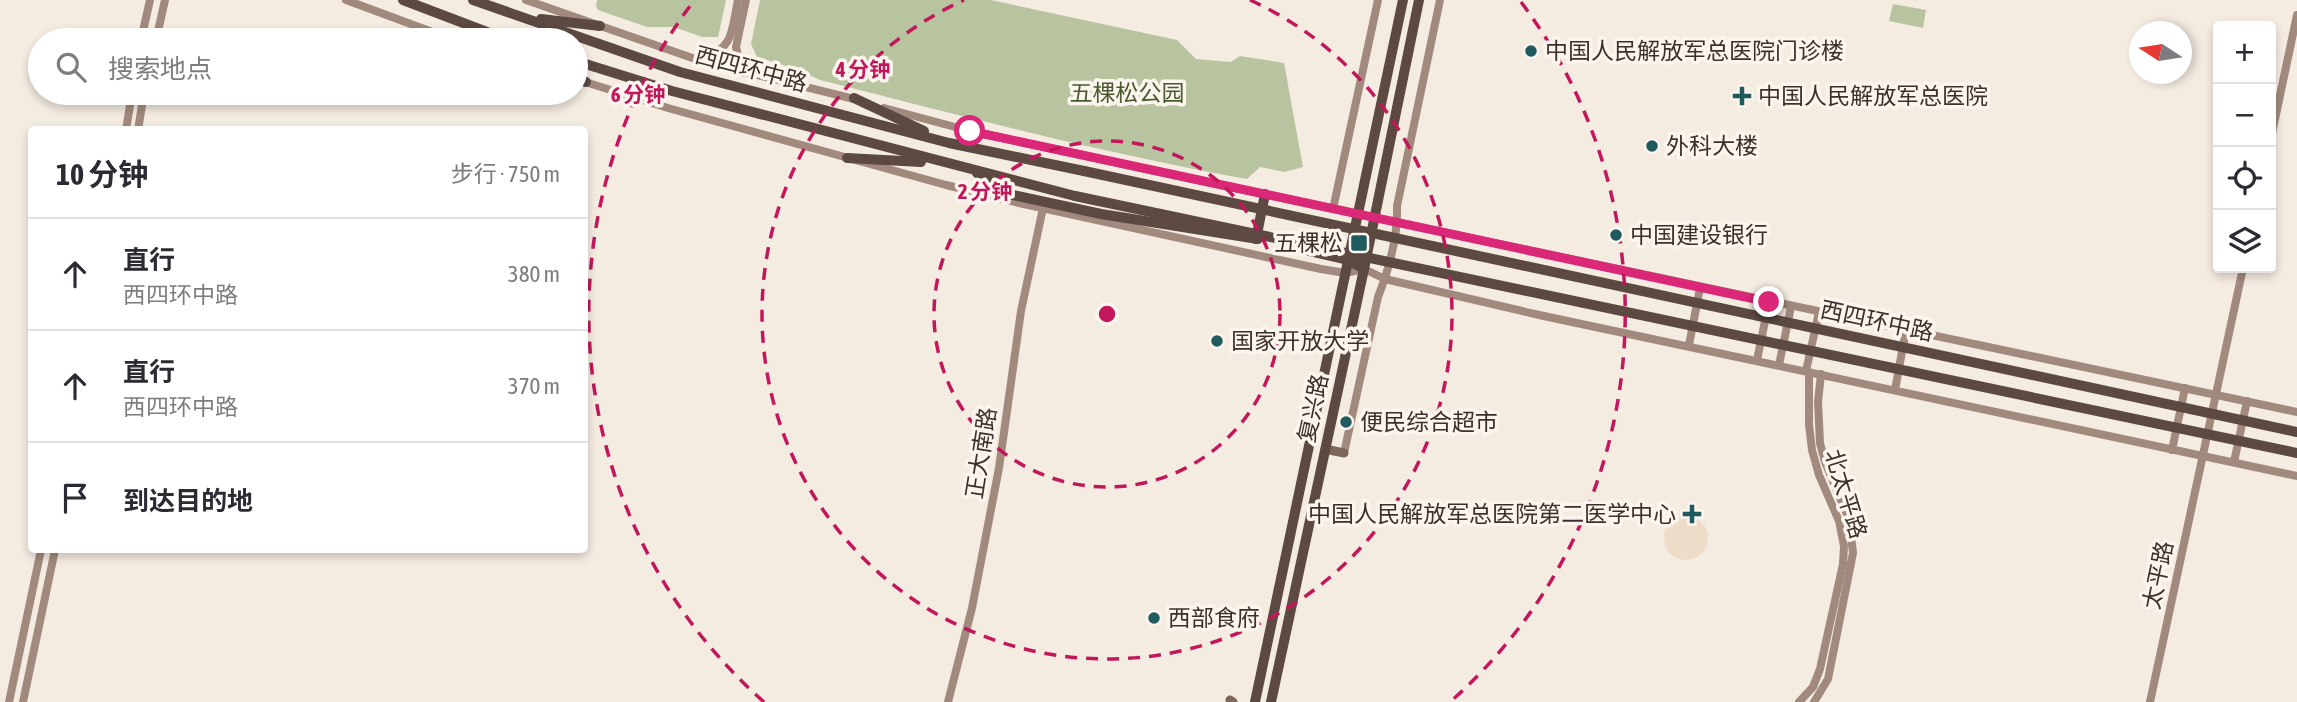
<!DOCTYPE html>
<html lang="zh">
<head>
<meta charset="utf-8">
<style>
	:root { --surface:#fff; --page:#f2f2f3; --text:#2b2b33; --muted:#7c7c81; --line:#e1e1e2 }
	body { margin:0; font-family:"Asap Condensed","Noto Sans SC",sans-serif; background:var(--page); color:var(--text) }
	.controls { position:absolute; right:21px; top:21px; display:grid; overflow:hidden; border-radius:7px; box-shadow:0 4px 10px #0003 }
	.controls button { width:63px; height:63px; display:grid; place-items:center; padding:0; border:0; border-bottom:2px solid var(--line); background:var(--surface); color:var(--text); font:35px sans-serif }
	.compass { position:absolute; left:2129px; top:21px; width:63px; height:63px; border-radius:50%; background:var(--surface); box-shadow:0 4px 10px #0003; rotate:282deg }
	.stop { position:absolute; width:21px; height:21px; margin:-16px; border:5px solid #db2777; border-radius:50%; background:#fff }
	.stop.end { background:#db2777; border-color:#fff; box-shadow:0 2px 7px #0008 }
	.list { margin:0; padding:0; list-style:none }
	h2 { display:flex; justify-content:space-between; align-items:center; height:91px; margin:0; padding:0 28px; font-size:30px }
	h2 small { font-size:23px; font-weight:400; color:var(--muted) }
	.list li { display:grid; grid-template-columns:46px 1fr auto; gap:21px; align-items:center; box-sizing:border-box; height:112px; padding:0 28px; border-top:2px solid var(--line) }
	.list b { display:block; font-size:26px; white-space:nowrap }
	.list p { margin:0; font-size:23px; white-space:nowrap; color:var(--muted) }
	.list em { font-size:23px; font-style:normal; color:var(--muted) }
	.icon { flex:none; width:38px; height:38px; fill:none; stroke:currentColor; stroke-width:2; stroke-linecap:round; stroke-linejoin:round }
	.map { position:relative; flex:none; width:2297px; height:702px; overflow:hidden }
	.search { position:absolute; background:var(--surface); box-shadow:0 4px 10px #0003; left:28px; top:28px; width:560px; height:77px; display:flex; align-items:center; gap:18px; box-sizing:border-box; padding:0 24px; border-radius:38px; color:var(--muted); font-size:26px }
	.panel { position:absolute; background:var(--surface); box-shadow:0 4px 10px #0003; left:28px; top:126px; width:560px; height:427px; border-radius:7px }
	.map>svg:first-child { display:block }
	.green { fill:#b8c4a0 }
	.plaza { fill:#ecdcc8 }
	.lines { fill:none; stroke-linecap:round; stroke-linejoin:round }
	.secondary { stroke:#a18a7d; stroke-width:8 }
	.primary { stroke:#7d675c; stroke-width:9 }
	.highway { stroke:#5c4a42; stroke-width:10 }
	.highway-bridge { stroke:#5c4a42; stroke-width:10 }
	.route { stroke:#db2777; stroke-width:9 }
	.ring { fill:none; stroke:#c2185b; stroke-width:3.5; stroke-dasharray:12 9 }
	.poi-dot { fill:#1f5a5e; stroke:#fbf5ee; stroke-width:2.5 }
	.labels { text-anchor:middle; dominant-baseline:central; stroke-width:7; stroke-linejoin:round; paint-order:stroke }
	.poi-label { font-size:23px; fill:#3b302b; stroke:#fbf5ee; text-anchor:start }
	.street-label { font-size:23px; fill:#3b302b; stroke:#fbf5ee }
	.park-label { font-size:23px; fill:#4a5a2e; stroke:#fbf5ee }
	.centre { fill:#c2185b; stroke:#fbf5ee; stroke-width:3.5 }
	.ring-label { font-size:21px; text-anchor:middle; font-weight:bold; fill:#c2185b; stroke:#fbf5ee; stroke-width:7; stroke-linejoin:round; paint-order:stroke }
</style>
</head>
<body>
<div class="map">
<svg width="2297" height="702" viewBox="0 0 2297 702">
	<rect width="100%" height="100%" fill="#f4ebe1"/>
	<!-- green -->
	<g class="green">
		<path d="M597,0H726L718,37H702L674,27H647L598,10L596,6Z"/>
		<path d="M760,0H991L1177,40L1196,59L1231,62L1240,56L1284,63L1303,167L1284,172L1260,167L1247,179C1103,153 962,116 820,80L799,70L757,57L751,44Z"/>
		<path d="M1893,4L1926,10L1923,28L1889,21Z"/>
	</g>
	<!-- plaza -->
	<circle class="plaza" cx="1686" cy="538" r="22"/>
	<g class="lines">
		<!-- secondary -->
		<g class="secondary">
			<path d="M346,0L454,40"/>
			<path d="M526,0L701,61L858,100"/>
			<path d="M141,40L150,0"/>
			<path d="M156,40L165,0"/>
			<path d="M701,61C735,46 731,33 738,0"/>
			<path d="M742,73L736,47L746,0"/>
			<path d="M582,81L668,108L946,185L1019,203L1321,269L1345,273L1364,269L1385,279L1539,315L2297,476"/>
			<path d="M884,108L970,131L1187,178L2297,412"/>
			<path d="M126,130L132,93"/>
			<path d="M138,130L144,93"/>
			<path d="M2271,138L2297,15"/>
			<path d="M1333,209L1378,0"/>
			<path d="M1689,345L1700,288"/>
			<path d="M1757,360L1769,302"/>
			<path d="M1779,365L1791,307"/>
			<path d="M1806,371L1819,312"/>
			<path d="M1895,390L1906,330"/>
			<path d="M2172,450L2185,388"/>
			<path d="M1344,453L1378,297C1389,269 1398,236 1397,206L1440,0"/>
			<path d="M2234,462L2247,401"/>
			<path d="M9,702L41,550"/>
			<path d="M23,702L55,550"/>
			<path d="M948,702L972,608L999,468L1021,311L1043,208"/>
			<path d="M1799,702L1813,687L1820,669L1843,564L1844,546L1839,521L1819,475L1812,450L1809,425V372"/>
			<path d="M1814,702L1828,679L1853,553L1849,519L1825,462L1820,443L1818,402L1821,374"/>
			<path d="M2150,702L2243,268"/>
		</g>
		<!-- primary -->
		<g class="primary">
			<path d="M1325,449L1344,453"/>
			<path d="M1230,700L1233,702"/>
		</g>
		<!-- highway -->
		<g class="highway">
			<path d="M403,0L508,40"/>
			<path d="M473,0L680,72L949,143L1084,171"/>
			<path d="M541,19L600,26"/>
			<path d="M576,61L672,91L1075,196"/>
			<path d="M576,77L586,82"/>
			<path d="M854,98L924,131"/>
			<path d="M847,158L921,162"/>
			<path d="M977,173L996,189L1004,193L1101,214L1258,239"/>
			<path d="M1256,239L1265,194"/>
			<path d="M1283,245L1348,260L1364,269"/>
			<path d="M1255,702L1403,0"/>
			<path d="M1271,702L1364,269L1419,0"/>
		</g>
		<!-- highway-bridge -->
		<g class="highway-bridge">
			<path d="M1084,171L2297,432"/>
			<path d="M1075,196L2297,453"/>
		</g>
	</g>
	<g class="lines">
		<!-- route -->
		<path class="route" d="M970,131L1769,302"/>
	</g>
	<!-- distance rings -->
	<g class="ring">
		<circle cx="1107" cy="314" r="173"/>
		<path d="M1250 0A345 345 0 1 1 964 0"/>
		<path d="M764 702A518 518 0 0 1 693 2M1521 2A518 518 0 0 1 1450 702"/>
	</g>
	<!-- markers -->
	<g class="poi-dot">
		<circle cx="1531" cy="51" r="7"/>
		<path d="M1738.5 85.5h7v7h7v7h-7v7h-7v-7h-7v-7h7z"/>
		<circle cx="1652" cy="146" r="7"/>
		<circle cx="1616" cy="235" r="7"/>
		<rect x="1350" y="234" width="18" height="18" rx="3.5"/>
		<circle cx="1217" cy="341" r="7"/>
		<circle cx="1346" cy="422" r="7"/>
		<path d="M1688.5 503.5h7v7h7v7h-7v7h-7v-7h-7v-7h7z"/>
		<circle cx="1154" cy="618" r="7"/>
	</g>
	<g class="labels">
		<!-- poi labels -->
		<g class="poi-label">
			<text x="1545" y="51">中国人民解放军总医院门诊楼</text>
			<text x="1758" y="96">中国人民解放军总医院</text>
			<text x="1666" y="146">外科大楼</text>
			<text x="1630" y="235">中国建设银行</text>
			<text x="1343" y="243" text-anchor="end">五棵松</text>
			<text x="1231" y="341">国家开放大学</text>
			<text x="1360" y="422">便民综合超市</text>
			<text x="1676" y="514" text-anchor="end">中国人民解放军总医院第二医学中心</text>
			<text x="1168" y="618">西部食府</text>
		</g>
		<!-- street labels -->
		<g class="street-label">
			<text transform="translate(751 69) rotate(15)">西四环中路</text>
			<text transform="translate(1877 321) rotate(12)">西四环中路</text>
			<text transform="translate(1313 408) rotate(-78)">复兴路</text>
			<text transform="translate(981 453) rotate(-81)">正大南路</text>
			<text transform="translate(1846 494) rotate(73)">北太平路</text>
			<text transform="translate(2158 575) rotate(-78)">太平路</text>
		</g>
		<!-- park labels -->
		<g class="park-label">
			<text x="1127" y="93">五棵松公园</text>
		</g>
	</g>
	<circle cx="1107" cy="314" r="10" class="centre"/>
	<g class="ring-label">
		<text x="863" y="77">4 分钟</text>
		<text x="638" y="102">6 分钟</text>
		<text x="985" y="199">2 分钟</text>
	</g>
</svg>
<div class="controls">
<button>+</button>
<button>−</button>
<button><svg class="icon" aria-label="locate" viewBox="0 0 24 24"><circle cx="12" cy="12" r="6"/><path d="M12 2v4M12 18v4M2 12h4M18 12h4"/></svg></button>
<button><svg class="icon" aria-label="layers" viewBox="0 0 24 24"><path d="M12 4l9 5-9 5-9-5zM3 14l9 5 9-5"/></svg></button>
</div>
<svg class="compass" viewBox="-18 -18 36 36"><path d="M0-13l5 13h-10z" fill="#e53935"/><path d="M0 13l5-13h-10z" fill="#7c7c81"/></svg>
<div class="stop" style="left:970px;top:131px"></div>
<div class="stop end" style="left:1769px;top:302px"></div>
<div class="search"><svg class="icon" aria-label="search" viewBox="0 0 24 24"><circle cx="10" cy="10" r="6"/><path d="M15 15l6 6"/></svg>搜索地点</div>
<section class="panel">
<h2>10 分钟<small>步行 · 750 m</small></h2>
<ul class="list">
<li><svg class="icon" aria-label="ahead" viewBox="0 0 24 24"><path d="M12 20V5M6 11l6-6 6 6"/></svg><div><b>直行</b><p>西四环中路</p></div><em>380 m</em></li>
<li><svg class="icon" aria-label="ahead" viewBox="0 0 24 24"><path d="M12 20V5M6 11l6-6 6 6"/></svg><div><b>直行</b><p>西四环中路</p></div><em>370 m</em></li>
<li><svg class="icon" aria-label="arrive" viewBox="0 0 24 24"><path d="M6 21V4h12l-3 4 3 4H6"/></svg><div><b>到达目的地</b></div></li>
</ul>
</section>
</div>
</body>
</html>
